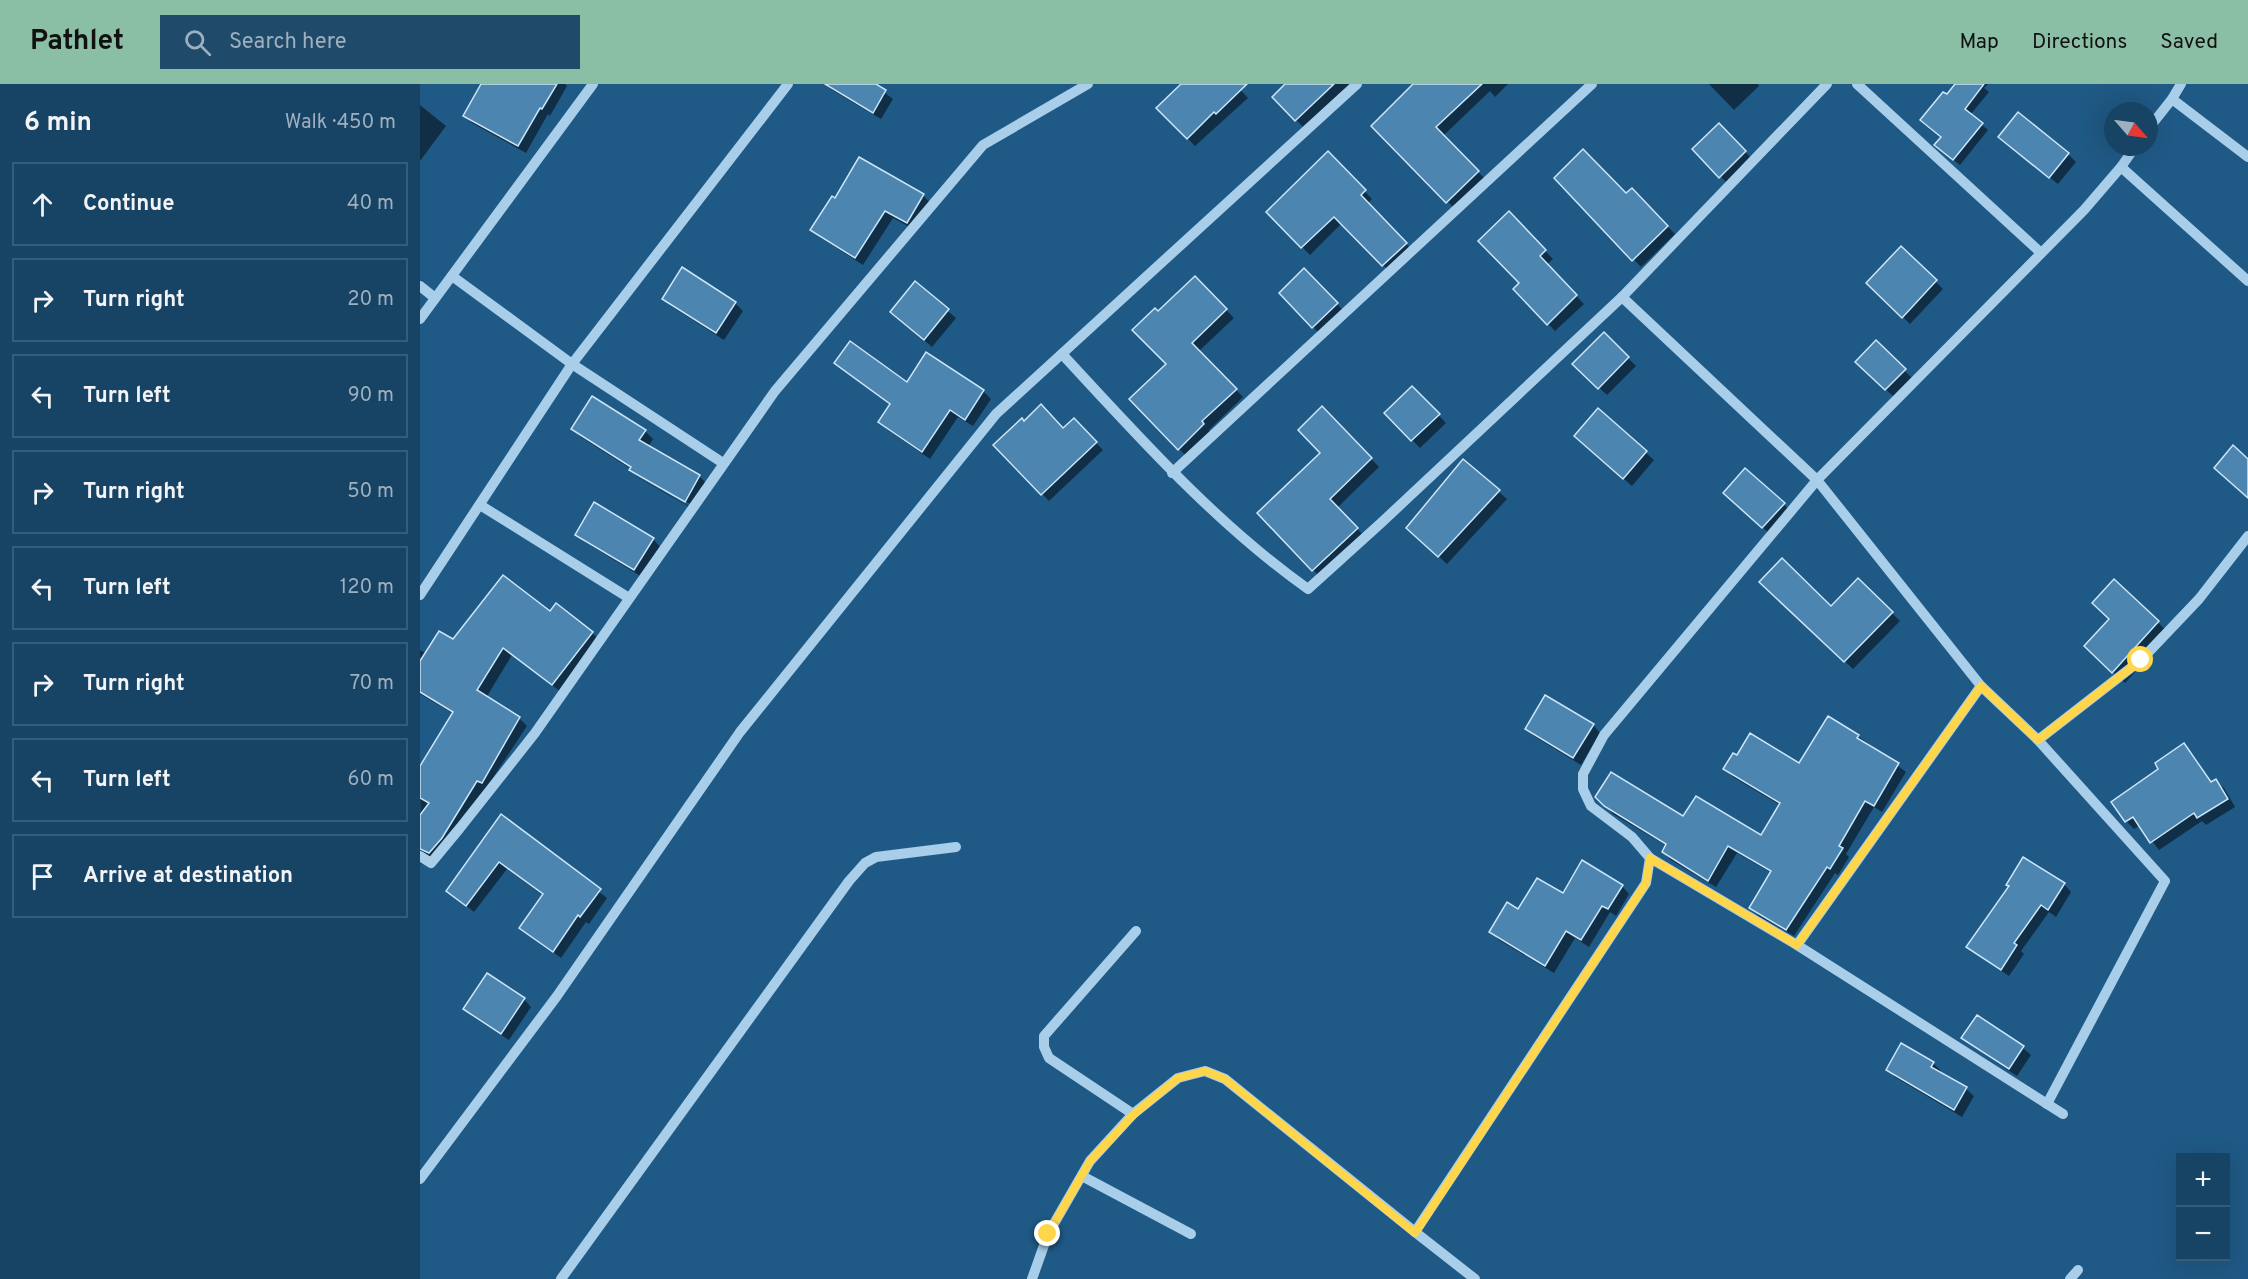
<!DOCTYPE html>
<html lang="en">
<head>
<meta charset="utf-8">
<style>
	:root { --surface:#174364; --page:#204a6a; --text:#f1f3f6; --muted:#9eb0bf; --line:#365c78; --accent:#8abfa5 }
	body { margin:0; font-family:Overpass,sans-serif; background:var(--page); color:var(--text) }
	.controls { position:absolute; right:18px; bottom:18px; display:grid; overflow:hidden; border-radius:0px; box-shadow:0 6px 24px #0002 }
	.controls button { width:54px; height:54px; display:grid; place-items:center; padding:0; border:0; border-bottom:2px solid var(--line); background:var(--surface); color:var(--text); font:30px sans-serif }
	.compass { position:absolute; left:1684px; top:18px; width:54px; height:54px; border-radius:50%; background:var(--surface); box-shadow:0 6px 24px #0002; rotate:118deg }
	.stop { position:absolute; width:18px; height:18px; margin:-14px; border:4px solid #ffd54a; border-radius:50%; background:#fff }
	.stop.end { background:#ffd54a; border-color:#fff; box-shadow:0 2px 6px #0008 }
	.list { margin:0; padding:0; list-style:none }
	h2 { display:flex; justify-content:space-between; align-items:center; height:78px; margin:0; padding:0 24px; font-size:26px }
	h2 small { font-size:20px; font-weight:400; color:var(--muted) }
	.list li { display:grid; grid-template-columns:39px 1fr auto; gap:18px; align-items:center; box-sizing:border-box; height:84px; margin:0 12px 12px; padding:0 12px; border:2px solid var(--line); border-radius:0px }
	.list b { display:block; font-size:22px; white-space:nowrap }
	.list em { font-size:20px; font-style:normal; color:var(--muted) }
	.icon { flex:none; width:33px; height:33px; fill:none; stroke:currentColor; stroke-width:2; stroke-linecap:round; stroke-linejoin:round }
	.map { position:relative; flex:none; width:1828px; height:1195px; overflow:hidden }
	header { display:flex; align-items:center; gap:36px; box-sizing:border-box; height:84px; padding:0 30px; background:var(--accent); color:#111 }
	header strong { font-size:28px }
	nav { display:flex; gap:33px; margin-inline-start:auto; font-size:21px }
	.search { width:420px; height:54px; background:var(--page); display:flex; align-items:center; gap:15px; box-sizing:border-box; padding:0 21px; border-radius:0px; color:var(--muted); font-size:22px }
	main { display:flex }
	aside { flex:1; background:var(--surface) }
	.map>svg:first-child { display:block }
	.shadow { fill:#0007; fill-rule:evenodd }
	.building { fill:#4c85b0; stroke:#cce5f7; stroke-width:1.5 }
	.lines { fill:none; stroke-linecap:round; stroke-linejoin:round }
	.minor { stroke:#a8ceea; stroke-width:10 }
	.route { stroke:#ffd54a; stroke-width:8 }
</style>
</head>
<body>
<header>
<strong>Pathlet</strong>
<div class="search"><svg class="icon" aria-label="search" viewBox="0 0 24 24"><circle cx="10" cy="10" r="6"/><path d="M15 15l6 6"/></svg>Search here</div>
<nav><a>Map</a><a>Directions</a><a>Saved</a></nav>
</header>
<main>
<aside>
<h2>6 min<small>Walk · 450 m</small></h2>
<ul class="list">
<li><svg class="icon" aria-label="ahead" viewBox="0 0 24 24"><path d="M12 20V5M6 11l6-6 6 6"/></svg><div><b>Continue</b></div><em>40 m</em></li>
<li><svg class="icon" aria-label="right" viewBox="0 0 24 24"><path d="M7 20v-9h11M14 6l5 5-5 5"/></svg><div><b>Turn right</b></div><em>20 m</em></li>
<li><svg class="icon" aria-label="left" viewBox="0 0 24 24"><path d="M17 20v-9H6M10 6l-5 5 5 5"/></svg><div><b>Turn left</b></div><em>90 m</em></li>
<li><svg class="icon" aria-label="right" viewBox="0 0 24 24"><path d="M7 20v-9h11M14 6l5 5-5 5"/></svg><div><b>Turn right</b></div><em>50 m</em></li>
<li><svg class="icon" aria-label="left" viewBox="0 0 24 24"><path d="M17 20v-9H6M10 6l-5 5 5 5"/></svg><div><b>Turn left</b></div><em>120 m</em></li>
<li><svg class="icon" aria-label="right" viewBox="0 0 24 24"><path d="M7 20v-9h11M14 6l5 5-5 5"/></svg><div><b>Turn right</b></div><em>70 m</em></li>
<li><svg class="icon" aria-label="left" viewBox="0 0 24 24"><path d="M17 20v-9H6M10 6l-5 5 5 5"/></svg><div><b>Turn left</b></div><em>60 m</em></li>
<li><svg class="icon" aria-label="arrive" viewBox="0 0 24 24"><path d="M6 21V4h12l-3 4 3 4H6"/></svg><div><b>Arrive at destination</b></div></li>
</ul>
</aside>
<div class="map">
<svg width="1828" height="1195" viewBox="0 0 1828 1195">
	<rect width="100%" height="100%" fill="#1f5985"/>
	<!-- shadow -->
	<g class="shadow">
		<path d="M62,0H145L147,2L130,32L128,30L106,69L52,39L45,32Z"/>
		<path d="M406,0H453L473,15L461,35L412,6Z"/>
		<path d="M769,0H815L828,14L775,62L738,24Z"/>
		<path d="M867,0H931L884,44L854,13Z"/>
		<path d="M994,0H1088L1075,13L1070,7L1023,52L1066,96L1035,125L953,42Z"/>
		<path d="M1289,0H1338L1339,2L1314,26Z"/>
		<path d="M1537,0H1568L1564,4L1569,8L1550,31L1568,46L1540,81L1522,67L1527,13Z"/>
		<path d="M0,21L26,42L0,77Z"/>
		<path d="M1299,41L1333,76L1308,100L1274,65Z"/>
		<path d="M1588,60L1648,70L1656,78L1638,100Z"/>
		<path d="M908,69L952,115L947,120L993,167L971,189L922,139L890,171L848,128Z"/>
		<path d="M1136,94L1206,111L1212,106L1255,150L1221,183Z"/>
		<path d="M503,111L510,119L495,146L473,134L443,181L400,153L392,146Z"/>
		<path d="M1089,129L1133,175L1126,181L1164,220L1135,247L1095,205L1101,199Z"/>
		<path d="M1481,164L1523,205L1490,240L1448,199Z"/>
		<path d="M884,187L924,227L900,250L861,209Z"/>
		<path d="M775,194L814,234L779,267L823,313L789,346L791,348L766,372L711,315L748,280L738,229Z"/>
		<path d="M495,199L536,234L512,263L472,228Z"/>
		<path d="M244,214L315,219L323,227L304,256L251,222Z"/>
		<path d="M1184,250L1216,282L1187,311L1154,280Z"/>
		<path d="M1456,259L1492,294L1474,313L1437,278Z"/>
		<path d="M416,279L487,301L563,307L571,315L553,342L538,333L510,375L468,346L460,338L471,322Z"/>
		<path d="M992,304L1026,339L1000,364L966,329Z"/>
		<path d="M173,314L225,347L233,355L228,363L279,392L287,400L273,425L219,394L211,385L161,353L153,345ZM218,390L272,421L271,423L218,393Z"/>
		<path d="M902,324L959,383L917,424L945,453L901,494L839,429L902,369Z"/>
		<path d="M1178,326L1234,376L1212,402L1164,360Z"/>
		<path d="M654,336L683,366L629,417L575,361L604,339L643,346Z"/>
		<path d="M1043,377L1087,415L1027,480L996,452Z"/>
		<path d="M1325,386L1372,428L1351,451L1312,416Z"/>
		<path d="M157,451L233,455L240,463L222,493L165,458Z"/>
		<path d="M1438,496L1480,537L1433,585L1341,498L1412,524Z"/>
		<path d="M1694,497L1750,550L1705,599L1678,574L1691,535Z"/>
		<path d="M130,529L172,549L181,557L141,608L92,571L66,614L99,634L107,642L18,777L4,774L1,781L0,679L3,680L34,630L0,610V566L7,570L34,557Z"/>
		<path d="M1173,641L1180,649L1161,681L1114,652L1106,645Z"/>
		<path d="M1438,652L1486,688L1462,728L1454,723L1426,770L1429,773L1418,791L1415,789L1374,852L1339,832L1331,824L1352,789L1317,769L1296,803L1251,776L1243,768L1247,762L1193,730L1177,713L1341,753L1360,721L1313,693L1305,685L1380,681Z"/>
		<path d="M1764,661L1772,669L1792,699L1796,697L1804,704L1815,723L1786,741L1782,737L1739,766L1720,741L1714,745L1706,737L1740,685Z"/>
		<path d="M82,733L187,814L169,840L166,838L141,874L101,844L124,812L87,785L54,828L28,807Z"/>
		<path d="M1644,800L1651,808L1636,833L1629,828L1601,867L1604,870L1589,892L1556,870L1548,863Z"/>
		<path d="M1202,802L1209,810L1196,832L1190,828L1169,863L1155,854L1134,889L1079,856L1071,848L1099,827L1143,811Z"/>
		<path d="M104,915L111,923L89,956L53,933L45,925Z"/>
		<path d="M1557,933L1603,964L1611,971L1597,992L1551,961L1543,953Z"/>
		<path d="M1513,979L1521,987L1519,989L1546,1005L1554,1012L1542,1033L1475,993L1468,985Z"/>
	</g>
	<!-- building -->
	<g class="building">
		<path d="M61,0H137L122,25L120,24L98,62L43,32Z"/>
		<path d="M405,0H456L466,6L453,29Z"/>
		<path d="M761,0H827L796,30L794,28L767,55L736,24Z"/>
		<path d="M865,0H914L875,37L852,13Z"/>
		<path d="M993,0H1062L1016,43L1059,87L1026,119L951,42Z"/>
		<path d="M1535,0H1564L1545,25L1563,39L1533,76L1514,61L1521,53L1500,36L1523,8L1527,10Z"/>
		<path d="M1598,28L1649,69L1629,94L1578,53Z"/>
		<path d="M1299,39L1326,67L1299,94L1272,65Z"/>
		<path d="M1163,65L1206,109L1212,104L1248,142L1212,177L1134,94Z"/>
		<path d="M908,67L946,106L941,111L987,159L962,182L914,133L881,164L846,128Z"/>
		<path d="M439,73L504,110L487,139L465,127L435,174L390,146L412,112L415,114Z"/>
		<path d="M1089,127L1126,166L1120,172L1157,211L1127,241L1093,205L1099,199L1058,157Z"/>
		<path d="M1481,162L1517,196L1482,234L1446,199Z"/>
		<path d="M262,183L316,218L296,249L242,215Z"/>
		<path d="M884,184L918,219L892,244L859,209Z"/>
		<path d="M775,192L807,225L772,259L817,305L782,337L784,340L758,366L709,315L746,280L712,246L735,224L738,227Z"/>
		<path d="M495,197L529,225L504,256L470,228Z"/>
		<path d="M1184,248L1209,273L1178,305L1152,280Z"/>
		<path d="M1456,256L1486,285L1465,306L1435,278Z"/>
		<path d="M430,257L487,298L506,268L564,306L545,336L530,326L502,368L458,338L470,320L414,279Z"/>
		<path d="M992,302L1020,330L991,357L964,329Z"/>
		<path d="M172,312L226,346L219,356L280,391L265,418L209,386L211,383L151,345Z"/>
		<path d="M621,320L643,344L654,334L677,358L621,411L573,361L602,334L604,337Z"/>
		<path d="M902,322L952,374L910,415L938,444L892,487L837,429L900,369L878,346Z"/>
		<path d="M1178,324L1227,367L1203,395L1154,352Z"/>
		<path d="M1813,361L1828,375V414L1794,384Z"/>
		<path d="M1043,375L1080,406L1018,473L986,444Z"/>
		<path d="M1325,384L1365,419L1342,444L1303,409Z"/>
		<path d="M174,418L234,454L214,486L155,451Z"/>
		<path d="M1362,474L1411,522L1438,494L1473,528L1424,578L1339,498Z"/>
		<path d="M83,491L130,527L136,519L173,548L132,601L83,564L57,606L100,633L62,699L57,697L22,754L9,769L0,765V731L9,719L0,714V682L33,628L0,608V577L19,547L33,555Z"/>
		<path d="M1694,495L1739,537L1692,589L1664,562L1689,535L1672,519Z"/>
		<path d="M1125,611L1174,640L1153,674L1105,645Z"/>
		<path d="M1408,632L1439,651L1437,654L1479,679L1454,722L1445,717L1419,762L1423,764L1410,785L1407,783L1366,846L1329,824L1351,787L1308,762L1288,797L1242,768L1246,760L1184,722L1175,713L1191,688L1263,732L1276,712L1341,751L1360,719L1303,685L1313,669L1317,671L1330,649L1379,679Z"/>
		<path d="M1764,659L1791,698L1796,695L1808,715L1777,734L1774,729L1730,759L1713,733L1705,738L1691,718L1738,685L1735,679Z"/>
		<path d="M81,730L181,805L160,833L158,831L133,868L99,844L123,810L79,778L46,822L26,807Z"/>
		<path d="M1603,773L1645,799L1628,826L1621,821L1594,859L1597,861L1581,886L1546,863L1589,802L1586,801Z"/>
		<path d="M1162,776L1203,801L1188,825L1182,822L1161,856L1146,847L1125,882L1069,848L1087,818L1098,825L1117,794L1143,809Z"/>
		<path d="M67,889L105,914L81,950L43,925Z"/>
		<path d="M1557,931L1604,962L1589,985L1541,954Z"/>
		<path d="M1481,959L1514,978L1511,983L1547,1003L1534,1026L1466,986Z"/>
	</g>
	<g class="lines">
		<!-- minor -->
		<g class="minor">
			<path d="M1437,0L1621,169"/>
			<path d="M1752,15L1828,73"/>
			<path d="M1729,44L1752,15L1761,0"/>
			<path d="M1701,83L1828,197"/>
			<path d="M32,192L152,280L303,379"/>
			<path d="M0,202L15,214"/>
			<path d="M0,235L173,0"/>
			<path d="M642,270C719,353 795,439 888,505L961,439L1202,213L1407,0"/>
			<path d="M752,389L1172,0"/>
			<path d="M60,421L209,514"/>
			<path d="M0,511L152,280L368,0"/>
			<path d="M1618,656L1721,576L1779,515L1828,452"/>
			<path d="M0,772L11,779L40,744L115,649L355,307L563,61L668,0"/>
			<path d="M1230,774L1377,861L1643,1030"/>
			<path d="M1377,861L1561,602"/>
			<path d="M1627,1020L1745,797L1618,656L1561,602L1397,396L1664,126L1701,83L1715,63"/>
			<path d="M713,1030L629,974L624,963V952L716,847"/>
			<path d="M662,1092L771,1150"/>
			<path d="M0,1095L137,912L320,648L576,330L937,0"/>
			<path d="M141,1195L429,797L445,779L456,773L536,763"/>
			<path d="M612,1195L628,1150L670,1077L713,1030L758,994L785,987L805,995L995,1148"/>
			<path d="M1055,1195L995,1148L1226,799L1230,774L1212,753L1171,722L1163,705V690L1184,651L1397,396L1202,213"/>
			<path d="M1650,1195L1658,1186"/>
		</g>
	</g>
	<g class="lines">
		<!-- route -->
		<path class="route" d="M628,1150L670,1077L714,1030L758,994L785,987L805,995L995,1149L1226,799L1230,774L1377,861L1561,602L1618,656L1721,576"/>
	</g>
</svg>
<div class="controls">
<button>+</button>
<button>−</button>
</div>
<svg class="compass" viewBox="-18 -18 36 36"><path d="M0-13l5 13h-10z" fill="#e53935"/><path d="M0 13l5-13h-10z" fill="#9eb0bf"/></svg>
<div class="stop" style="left:1721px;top:576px"></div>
<div class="stop end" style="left:628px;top:1150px"></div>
</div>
</main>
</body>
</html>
